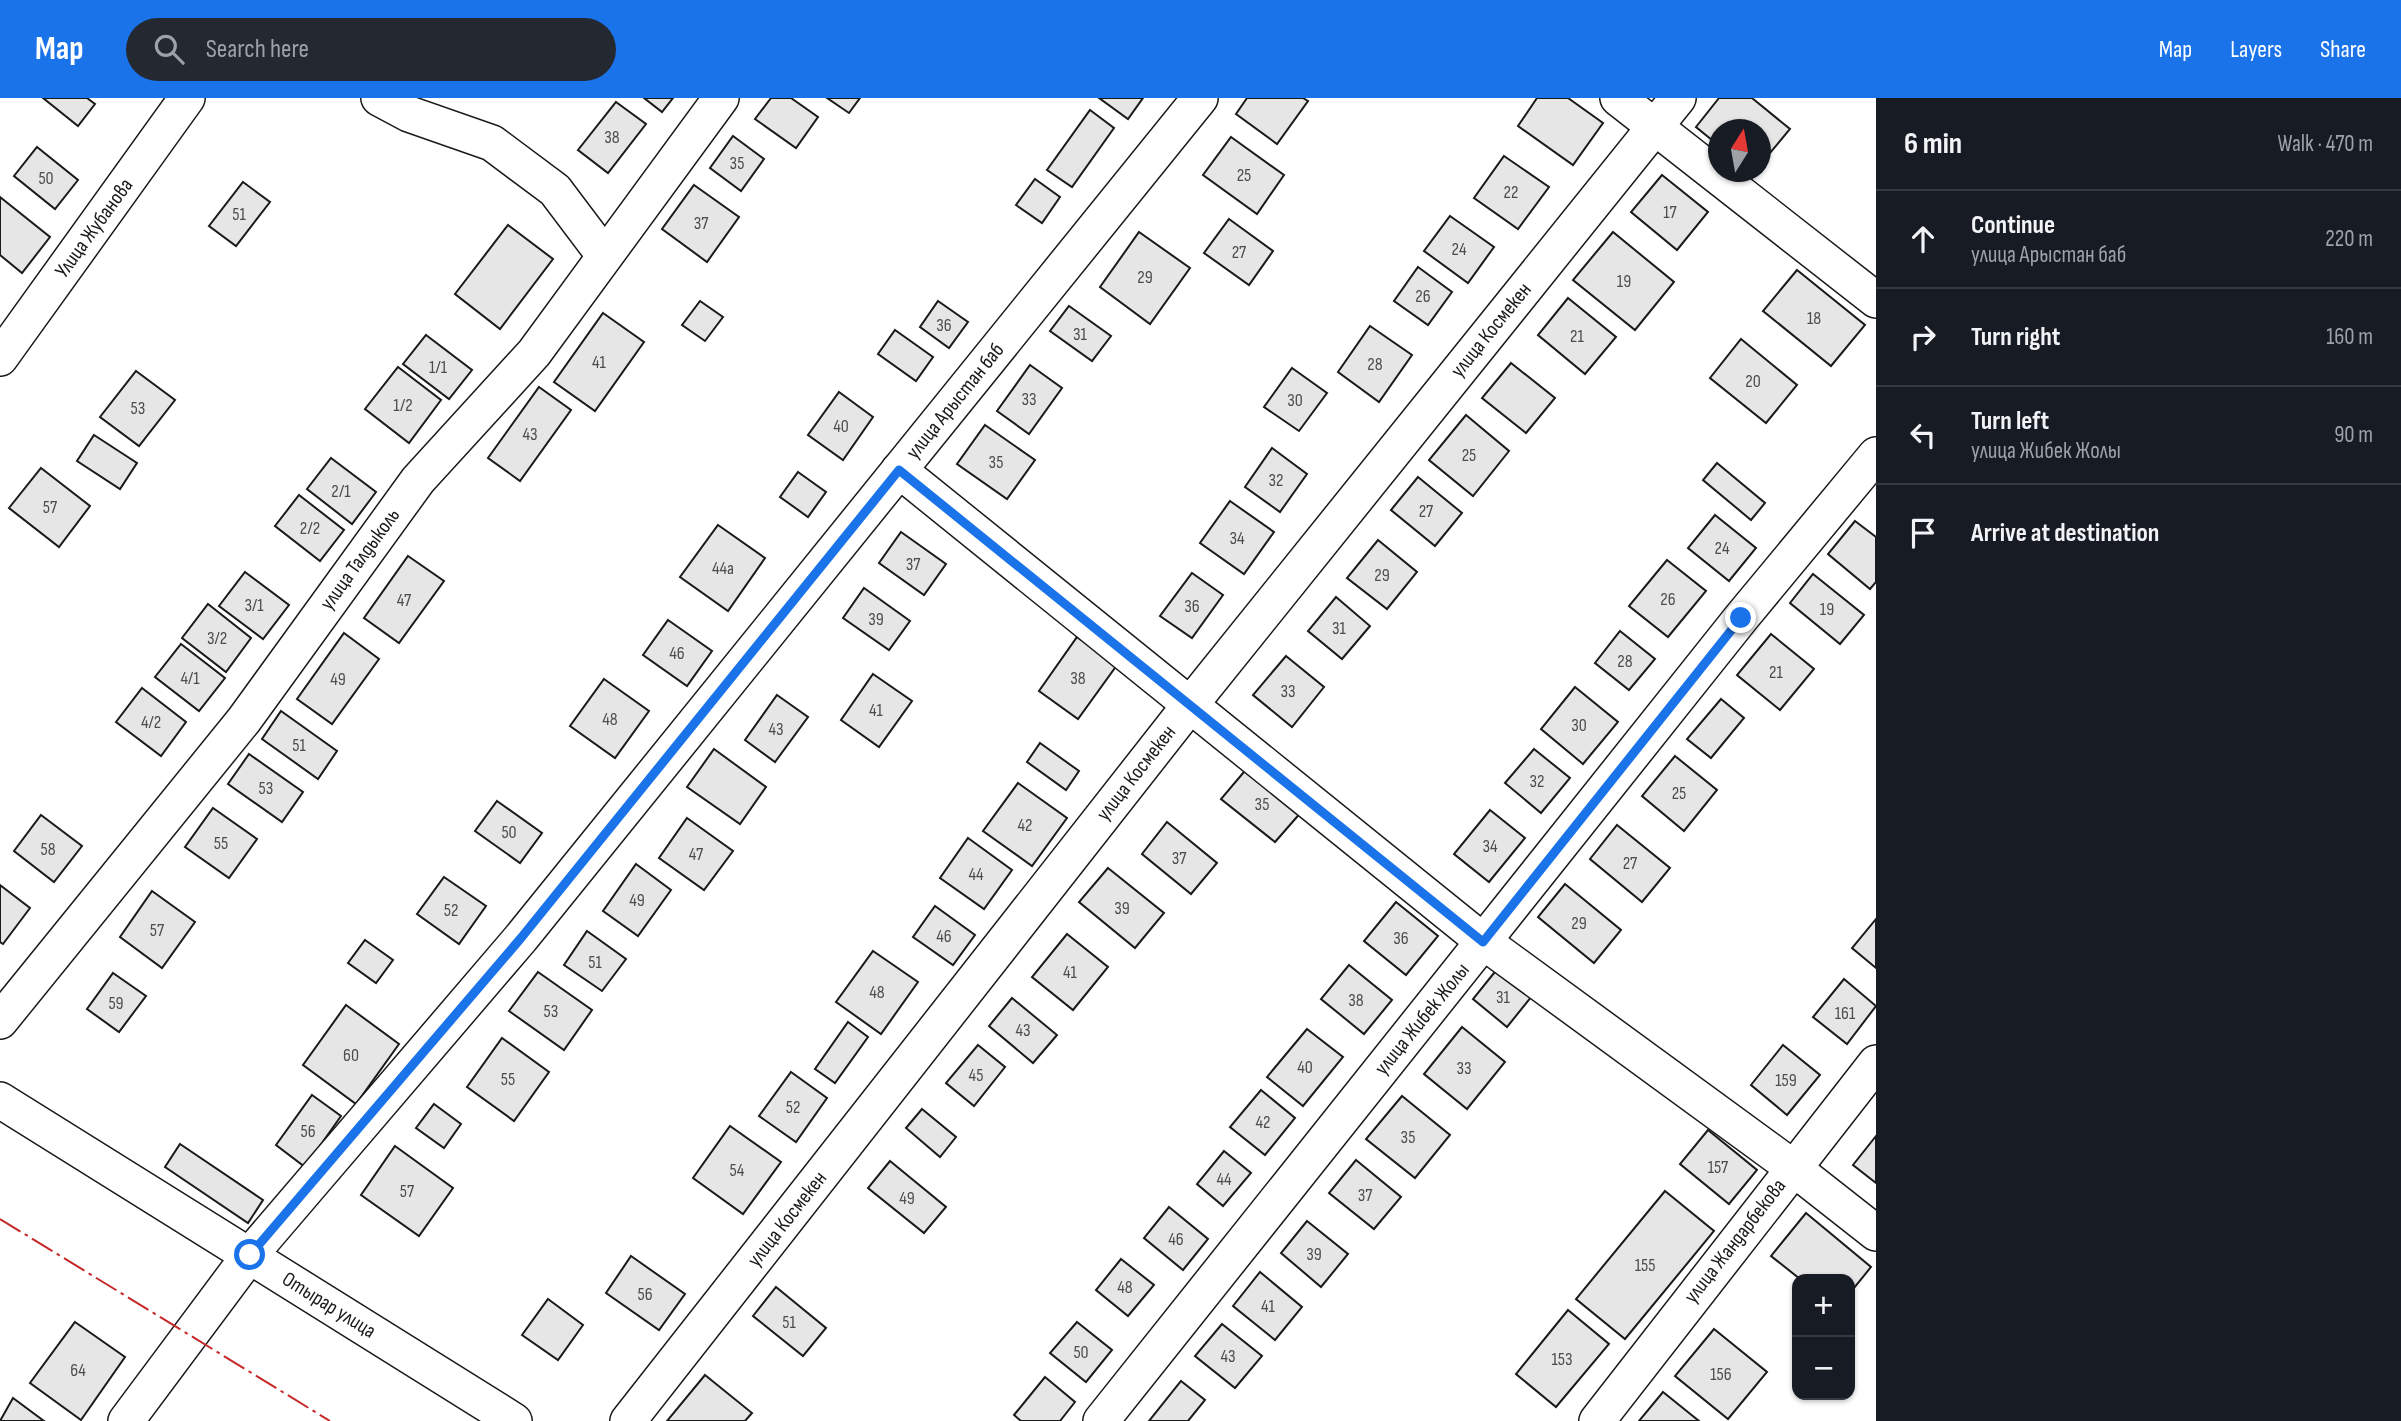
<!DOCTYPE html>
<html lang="en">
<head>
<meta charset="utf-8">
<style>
	:root { --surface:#171b24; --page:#242831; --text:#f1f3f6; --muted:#9ea1a6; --line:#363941; --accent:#1a73e8 }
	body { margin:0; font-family:"Sofia Sans Condensed",sans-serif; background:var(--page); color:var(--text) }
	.controls { position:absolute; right:21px; bottom:21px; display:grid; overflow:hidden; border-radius:14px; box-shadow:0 2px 5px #0004 }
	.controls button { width:63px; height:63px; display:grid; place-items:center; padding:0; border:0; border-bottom:2px solid var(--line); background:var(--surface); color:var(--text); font:35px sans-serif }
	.compass { position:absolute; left:1708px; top:21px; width:63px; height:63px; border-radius:50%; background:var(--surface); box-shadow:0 2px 5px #0004; rotate:11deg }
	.stop { position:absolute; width:21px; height:21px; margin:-16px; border:5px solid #1a73e8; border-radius:50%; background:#fff }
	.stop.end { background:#1a73e8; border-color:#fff; box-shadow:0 2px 7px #0008 }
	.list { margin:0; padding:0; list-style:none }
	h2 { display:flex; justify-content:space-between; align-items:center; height:91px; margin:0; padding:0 28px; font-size:30px }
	h2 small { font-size:23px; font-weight:400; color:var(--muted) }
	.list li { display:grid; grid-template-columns:46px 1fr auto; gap:21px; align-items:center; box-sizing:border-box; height:98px; padding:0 28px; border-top:2px solid var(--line) }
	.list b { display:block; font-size:26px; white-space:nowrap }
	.list p { margin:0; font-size:23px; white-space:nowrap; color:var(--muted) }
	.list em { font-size:23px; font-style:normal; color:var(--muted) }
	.icon { flex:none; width:38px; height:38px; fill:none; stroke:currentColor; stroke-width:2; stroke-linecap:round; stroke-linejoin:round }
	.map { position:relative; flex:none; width:1876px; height:1323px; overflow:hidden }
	header { display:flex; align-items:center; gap:42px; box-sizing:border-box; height:98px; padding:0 35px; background:var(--accent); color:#fff }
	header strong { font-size:33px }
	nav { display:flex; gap:38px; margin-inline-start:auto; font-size:24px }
	.search { width:490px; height:63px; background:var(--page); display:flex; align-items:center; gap:18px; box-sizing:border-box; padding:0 24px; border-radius:38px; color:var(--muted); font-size:26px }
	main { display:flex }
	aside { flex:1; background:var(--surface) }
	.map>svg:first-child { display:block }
	.building { fill:#e6e6e6; stroke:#1a1a1a; stroke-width:2 }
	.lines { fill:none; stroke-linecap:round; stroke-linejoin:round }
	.minor-casing { stroke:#1a1a1a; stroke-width:38 }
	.minor { stroke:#fff; stroke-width:35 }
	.power { stroke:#c62828; stroke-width:2; stroke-dasharray:24 5 3.5 5; stroke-linecap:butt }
	.route { stroke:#1a73e8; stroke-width:9 }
	.labels { text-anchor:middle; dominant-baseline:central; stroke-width:5; stroke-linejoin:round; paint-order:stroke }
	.number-label { font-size:18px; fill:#4d4d4d }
	.street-label { font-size:21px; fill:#1a1a1a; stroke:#fff }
</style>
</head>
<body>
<header>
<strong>Map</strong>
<div class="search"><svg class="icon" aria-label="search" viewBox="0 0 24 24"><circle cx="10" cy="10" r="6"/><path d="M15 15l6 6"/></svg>Search here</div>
<nav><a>Map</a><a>Layers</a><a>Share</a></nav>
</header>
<main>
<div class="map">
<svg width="1876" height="1323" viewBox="0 0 1876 1323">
	<rect width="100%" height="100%" fill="#fff"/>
	<!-- building -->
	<g class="building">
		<path d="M43,0H87L95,6L78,28Z"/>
		<path d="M644,0H673L662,14Z"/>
		<path d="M771,0H791L818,19L796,50L755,21Z"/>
		<path d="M827,0H860L849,15Z"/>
		<path d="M1099,0H1143L1128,21Z"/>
		<path d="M1247,0H1303L1308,3L1277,46L1236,16Z"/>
		<path d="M1537,0H1568L1603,25L1573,67L1518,28Z"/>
		<path d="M1719,0H1752L1790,31L1760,67V32H1718V47L1696,29Z"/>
		<path d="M616,4L646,26L608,75L578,52Z"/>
		<path d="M1090,12L1114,30L1072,89L1047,72Z"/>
		<path d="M733,38L764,61L741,93L710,70Z"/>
		<path d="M1231,39L1284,77L1257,116L1203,77Z"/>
		<path d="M37,49L78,82L55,111L14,78Z"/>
		<path d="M1504,58L1549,89L1518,131L1474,100Z"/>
		<path d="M1662,77L1708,114L1677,152L1631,114Z"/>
		<path d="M1035,81L1060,99L1042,125L1016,107Z"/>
		<path d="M243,84L270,104L236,148L209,128Z"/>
		<path d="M694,87L739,119L707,164L662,131Z"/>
		<path d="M0,99L50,139L22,175L0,157Z"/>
		<path d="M1450,118L1494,149L1468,185L1424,153Z"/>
		<path d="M1229,121L1273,153L1249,187L1204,155Z"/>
		<path d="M508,127L553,161L500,231L455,196Z"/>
		<path d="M1139,134L1190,170L1150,226L1100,189Z"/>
		<path d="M1613,134L1674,184L1635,232L1573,182Z"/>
		<path d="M1418,169L1452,194L1428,227L1394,203Z"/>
		<path d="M1797,172L1865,227L1831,268L1763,213Z"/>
		<path d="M1568,200L1616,239L1585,276L1538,237Z"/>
		<path d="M700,203L723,219L705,243L682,227Z"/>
		<path d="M938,203L968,224L949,250L920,229Z"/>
		<path d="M1069,208L1111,238L1092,263L1050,233Z"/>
		<path d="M603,215L644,244L595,313L554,284Z"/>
		<path d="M1370,228L1412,257L1379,304L1338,274Z"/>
		<path d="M895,232L933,259L916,283L878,256Z"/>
		<path d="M426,237L472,272L449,301L403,266Z"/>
		<path d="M1741,241L1797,287L1766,325L1710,280Z"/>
		<path d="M1511,265L1555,300L1526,335L1482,300Z"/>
		<path d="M1030,267L1062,290L1029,336L997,313Z"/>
		<path d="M398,269L441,302L409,345L365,311Z"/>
		<path d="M1292,270L1327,295L1299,333L1264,309Z"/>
		<path d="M136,273L175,302L139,348L100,319Z"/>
		<path d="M539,289L571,312L520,383L488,360Z"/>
		<path d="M839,294L873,319L843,362L808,337Z"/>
		<path d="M1466,317L1509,353L1473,398L1429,362Z"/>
		<path d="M985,327L1035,362L1007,401L957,366Z"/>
		<path d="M94,337L137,365L120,391L77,363Z"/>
		<path d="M1272,350L1307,376L1280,414L1245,389Z"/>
		<path d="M331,360L376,394L352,426L307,391Z"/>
		<path d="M1717,365L1765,405L1751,422L1703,382Z"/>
		<path d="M41,370L90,408L59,449L9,410Z"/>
		<path d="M798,374L826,394L808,419L780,399Z"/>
		<path d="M1418,379L1462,415L1435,448L1391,412Z"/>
		<path d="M299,397L344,432L320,463L275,428Z"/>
		<path d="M1230,403L1274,434L1244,476L1200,445Z"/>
		<path d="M1715,417L1756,450L1729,483L1688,450Z"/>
		<path d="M1855,423L1876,439V484L1870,491L1828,456Z"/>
		<path d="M718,427L765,460L728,513L680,479Z"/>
		<path d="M901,434L946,466L924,497L879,465Z"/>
		<path d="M1378,442L1417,474L1387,511L1347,480Z"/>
		<path d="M408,458L444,483L399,545L364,520Z"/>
		<path d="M1667,462L1706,493L1668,539L1629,508Z"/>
		<path d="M245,474L289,507L263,541L219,508Z"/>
		<path d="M1192,475L1223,497L1192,540L1160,518Z"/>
		<path d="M1813,476L1864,517L1840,546L1790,505Z"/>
		<path d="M864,490L910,523L889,552L843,520Z"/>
		<path d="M1336,499L1370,528L1342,561L1308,533Z"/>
		<path d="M208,506L251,540L226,574L182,540Z"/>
		<path d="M668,522L712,553L687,588L643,557Z"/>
		<path d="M1620,533L1655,561L1629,592L1595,565Z"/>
		<path d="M344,535L379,561L332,626L297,601Z"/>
		<path d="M1771,536L1814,571L1780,612L1737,577Z"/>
		<path d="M1077,539L1117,567L1078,621L1039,593Z"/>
		<path d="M181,546L225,580L199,613L155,579Z"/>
		<path d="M1286,558L1324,589L1292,629L1253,597Z"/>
		<path d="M873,576L912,603L879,649L841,622Z"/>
		<path d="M604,581L649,613L615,660L570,628Z"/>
		<path d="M1575,589L1618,624L1583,666L1541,631Z"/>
		<path d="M142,590L186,624L161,658L116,624Z"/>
		<path d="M777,597L808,619L775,664L745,642Z"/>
		<path d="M1721,601L1744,620L1711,660L1687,641Z"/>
		<path d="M281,613L337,653L318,681L262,641Z"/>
		<path d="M1040,645L1079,673L1066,692L1027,664Z"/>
		<path d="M714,651L766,689L740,726L687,689Z"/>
		<path d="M1534,651L1570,680L1541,715L1505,685Z"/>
		<path d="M249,656L303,694L282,724L228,686Z"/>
		<path d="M1675,658L1717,692L1684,733L1642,698Z"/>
		<path d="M1249,668L1303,712L1275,744L1221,701Z"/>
		<path d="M1018,685L1067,720L1032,768L983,733Z"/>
		<path d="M497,703L542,735L520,765L475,733Z"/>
		<path d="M213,710L257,741L229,780L185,749Z"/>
		<path d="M1490,712L1525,740L1489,784L1454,756Z"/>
		<path d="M41,717L82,748L54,784L14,753Z"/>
		<path d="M687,720L733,753L704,792L659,760Z"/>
		<path d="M1167,724L1217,765L1191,796L1142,756Z"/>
		<path d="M1617,727L1670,770L1642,804L1590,761Z"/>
		<path d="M968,740L1012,772L984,811L940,780Z"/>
		<path d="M636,766L671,792L638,838L603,813Z"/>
		<path d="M1108,770L1164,815L1135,850L1079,804Z"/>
		<path d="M444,779L486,808L459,846L417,816Z"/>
		<path d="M1565,786L1621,832L1594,865L1538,819Z"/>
		<path d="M0,787L30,810L3,846L0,844Z"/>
		<path d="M152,793L195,824L162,870L120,839Z"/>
		<path d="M1396,804L1438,838L1406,877L1364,843Z"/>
		<path d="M935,808L975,837L953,867L913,839Z"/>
		<path d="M1876,821V870L1852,850Z"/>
		<path d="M587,833L626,861L602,893L564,867Z"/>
		<path d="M1067,836L1108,869L1073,912L1032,879Z"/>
		<path d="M365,842L393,862L376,885L348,865Z"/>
		<path d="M873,853L918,884L881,936L836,904Z"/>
		<path d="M1349,867L1392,902L1364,936L1321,901Z"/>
		<path d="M1498,870L1532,898L1507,929L1473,901Z"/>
		<path d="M538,874L592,912L564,952L509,913Z"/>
		<path d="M113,875L146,898L119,934L87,911Z"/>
		<path d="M1844,881L1876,908L1847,946L1813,919Z"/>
		<path d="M1012,900L1057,937L1033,965L989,928Z"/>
		<path d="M346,907L399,946L356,1006L303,967Z"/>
		<path d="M848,924L868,939L835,985L815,971Z"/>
		<path d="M1462,929L1505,964L1467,1011L1424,976Z"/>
		<path d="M1307,931L1343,959L1303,1008L1267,979Z"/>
		<path d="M502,940L549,974L514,1023L467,989Z"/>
		<path d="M978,947L1005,969L974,1008L946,985Z"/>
		<path d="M1783,947L1820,977L1787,1017L1751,987Z"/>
		<path d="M791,974L827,1000L796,1044L759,1018Z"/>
		<path d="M1261,992L1295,1020L1265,1057L1230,1029Z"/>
		<path d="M312,997L341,1018L305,1069L276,1047Z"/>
		<path d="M1402,998L1450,1037L1415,1080L1366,1041Z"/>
		<path d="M434,1006L461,1026L444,1050L416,1030Z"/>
		<path d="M922,1011L956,1039L940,1059L906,1030Z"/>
		<path d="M730,1028L781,1064L743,1116L693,1080Z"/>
		<path d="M1708,1032L1757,1072L1729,1106L1680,1066Z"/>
		<path d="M1876,1038V1085L1853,1067Z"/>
		<path d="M180,1046L263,1102L248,1125L165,1069Z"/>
		<path d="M395,1048L453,1090L419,1138L361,1097Z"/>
		<path d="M1224,1053L1251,1075L1223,1108L1197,1086Z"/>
		<path d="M1356,1062L1401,1099L1374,1131L1329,1095Z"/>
		<path d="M890,1063L946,1109L924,1135L868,1090Z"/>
		<path d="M1665,1093L1714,1133L1625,1241L1576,1201Z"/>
		<path d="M1169,1109L1208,1141L1183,1172L1144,1140Z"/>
		<path d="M1806,1115L1871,1169L1850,1195V1181H1800L1771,1158Z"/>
		<path d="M1307,1123L1348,1156L1321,1189L1281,1155Z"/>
		<path d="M631,1158L685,1196L659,1232L606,1195Z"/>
		<path d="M1121,1161L1154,1187L1128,1218L1096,1192Z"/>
		<path d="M1260,1174L1302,1209L1275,1242L1233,1208Z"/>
		<path d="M776,1189L826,1230L803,1258L753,1218Z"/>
		<path d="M548,1201L583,1227L558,1262L522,1237Z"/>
		<path d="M1568,1212L1609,1246L1556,1309L1516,1276Z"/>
		<path d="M75,1224L125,1259L81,1322L30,1285Z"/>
		<path d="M1077,1224L1112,1252L1086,1284L1050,1255Z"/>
		<path d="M1222,1226L1262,1258L1235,1290L1195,1258Z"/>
		<path d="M1714,1231L1767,1274L1728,1321L1675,1278Z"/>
		<path d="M705,1277L752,1315L745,1323H667Z"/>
		<path d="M1045,1279L1075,1304L1060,1323H1021L1014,1317Z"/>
		<path d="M1181,1283L1205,1302L1188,1323H1149Z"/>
		<path d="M1663,1294L1699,1323H1639Z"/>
		<path d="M13,1300L44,1323H0Z"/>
	</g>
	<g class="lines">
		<!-- minor casing -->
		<g class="minor-casing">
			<g id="minor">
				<path d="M379,0L409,16L492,45L555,92L604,157"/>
				<path d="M1618,0L1876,202"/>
				<path d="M0,260L187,0"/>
				<path d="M899,372L1484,844L1792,1069L1876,1135"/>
				<path d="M0,923L244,622L418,382L534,255L721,0"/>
				<path d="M0,1002L514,1323"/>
				<path d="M126,1323L249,1158L521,840L1200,0"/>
				<path d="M628,1323L1190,607L1678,0"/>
				<path d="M1101,1323L1741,520L1876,357"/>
				<path d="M1597,1323L1876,965"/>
			</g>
		</g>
		<!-- minor -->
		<use href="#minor" class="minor"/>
		<!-- power -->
		<path class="power" d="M0,1121L330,1323"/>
	</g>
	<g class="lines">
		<!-- route -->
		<path class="route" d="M250,1157L521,840L899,372L1483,844L1741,520"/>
	</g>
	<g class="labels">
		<!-- number labels -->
		<g class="number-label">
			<text x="612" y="39">38</text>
			<text x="737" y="65">35</text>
			<text x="1244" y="77">25</text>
			<text x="46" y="80">50</text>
			<text x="1511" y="94">22</text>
			<text x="1670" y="114">17</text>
			<text x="239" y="116">51</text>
			<text x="701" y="125">37</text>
			<text x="1459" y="151">24</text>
			<text x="1239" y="154">27</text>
			<text x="1145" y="179">29</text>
			<text x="1624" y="183">19</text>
			<text x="1423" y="198">26</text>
			<text x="1814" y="220">18</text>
			<text x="944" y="227">36</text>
			<text x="1080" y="236">31</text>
			<text x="1577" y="238">21</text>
			<text x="599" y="264">41</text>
			<text x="1375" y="266">28</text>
			<text x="438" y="269">1/1</text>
			<text x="1753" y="283">20</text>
			<text x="1029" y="301">33</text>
			<text x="1295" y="302">30</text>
			<text x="403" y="307">1/2</text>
			<text x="138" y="310">53</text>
			<text x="841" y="328">40</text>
			<text x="530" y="336">43</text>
			<text x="1469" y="357">25</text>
			<text x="996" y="364">35</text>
			<text x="1276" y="382">32</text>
			<text x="341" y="393">2/1</text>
			<text x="50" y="409">57</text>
			<text x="1426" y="413">27</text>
			<text x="310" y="430">2/2</text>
			<text x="1237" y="440">34</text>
			<text x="1722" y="450">24</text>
			<text x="913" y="466">37</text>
			<text x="723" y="470">44а</text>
			<text x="1382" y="477">29</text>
			<text x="1668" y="501">26</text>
			<text x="404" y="502">47</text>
			<text x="254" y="507">3/1</text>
			<text x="1192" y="508">36</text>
			<text x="1827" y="511">19</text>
			<text x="876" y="521">39</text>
			<text x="1339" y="530">31</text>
			<text x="217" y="540">3/2</text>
			<text x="677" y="555">46</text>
			<text x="1625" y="563">28</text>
			<text x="1776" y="574">21</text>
			<text x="190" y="580">4/1</text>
			<text x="1078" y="580">38</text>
			<text x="338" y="581">49</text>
			<text x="1288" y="593">33</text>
			<text x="876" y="612">41</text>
			<text x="610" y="621">48</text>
			<text x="151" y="624">4/2</text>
			<text x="1579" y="627">30</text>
			<text x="776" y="631">43</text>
			<text x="299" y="647">51</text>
			<text x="1537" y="683">32</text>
			<text x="266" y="690">53</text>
			<text x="1679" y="695">25</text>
			<text x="1262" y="706">35</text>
			<text x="1025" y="727">42</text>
			<text x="509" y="734">50</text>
			<text x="221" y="745">55</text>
			<text x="1490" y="748">34</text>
			<text x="48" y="751">58</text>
			<text x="696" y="756">47</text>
			<text x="1179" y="760">37</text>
			<text x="1630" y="765">27</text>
			<text x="976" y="776">44</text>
			<text x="637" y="802">49</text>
			<text x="1122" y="810">39</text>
			<text x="451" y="812">52</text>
			<text x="1579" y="825">29</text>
			<text x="157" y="832">57</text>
			<text x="944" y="838">46</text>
			<text x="1401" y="840">36</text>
			<text x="595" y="864">51</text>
			<text x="1070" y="874">41</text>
			<text x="877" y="894">48</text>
			<text x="1503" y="899">31</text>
			<text x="1356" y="902">38</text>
			<text x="116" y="905">59</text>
			<text x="551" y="913">53</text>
			<text x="1845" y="915">161</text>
			<text x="1023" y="932">43</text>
			<text x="351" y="957">60</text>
			<text x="1305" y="969">40</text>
			<text x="1464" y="970">33</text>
			<text x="976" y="977">45</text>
			<text x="508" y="981">55</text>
			<text x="1786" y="982">159</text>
			<text x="793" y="1009">52</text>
			<text x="1263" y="1024">42</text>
			<text x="308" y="1033">56</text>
			<text x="1408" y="1039">35</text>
			<text x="1718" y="1069">157</text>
			<text x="737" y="1072">54</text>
			<text x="1224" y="1081">44</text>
			<text x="407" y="1093">57</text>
			<text x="1365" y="1097">37</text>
			<text x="907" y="1100">49</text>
			<text x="1176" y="1141">46</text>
			<text x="1314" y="1156">39</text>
			<text x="1645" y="1167">155</text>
			<text x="1125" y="1189">48</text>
			<text x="645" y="1196">56</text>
			<text x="1268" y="1208">41</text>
			<text x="789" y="1224">51</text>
			<text x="1081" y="1254">50</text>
			<text x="1228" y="1258">43</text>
			<text x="1562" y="1261">153</text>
			<text x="78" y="1272">64</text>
			<text x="1721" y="1276">156</text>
		</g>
		<!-- street labels -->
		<g class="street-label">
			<text transform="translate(94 130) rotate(-54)">Улица Жубанова</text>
			<text transform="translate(1491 232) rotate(-51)">улица Космекен</text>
			<text transform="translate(955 303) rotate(-51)">улица Арыстан баб</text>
			<text transform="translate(360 461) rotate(-54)">улица Талдыколь</text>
			<text transform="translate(1136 675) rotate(-52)">улица Космекен</text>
			<text transform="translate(1422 921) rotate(-51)">улица Жибек Жолы</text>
			<text transform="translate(787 1121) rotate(-52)">улица Космекен</text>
			<text transform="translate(1735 1143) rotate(-52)">улица Жандарбекова</text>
			<text transform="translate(329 1207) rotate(32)">Отырар улица</text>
		</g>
	</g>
</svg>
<div class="controls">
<button>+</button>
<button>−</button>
</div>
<svg class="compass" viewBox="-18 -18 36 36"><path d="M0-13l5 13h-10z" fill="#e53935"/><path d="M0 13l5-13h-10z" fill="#9ea1a6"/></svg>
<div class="stop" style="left:250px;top:1157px"></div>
<div class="stop end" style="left:1741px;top:520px"></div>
</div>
<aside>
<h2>6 min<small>Walk · 470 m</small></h2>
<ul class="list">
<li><svg class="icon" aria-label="ahead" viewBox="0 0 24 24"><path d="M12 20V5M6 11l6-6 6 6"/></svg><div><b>Continue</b><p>улица Арыстан баб</p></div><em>220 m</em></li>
<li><svg class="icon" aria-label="right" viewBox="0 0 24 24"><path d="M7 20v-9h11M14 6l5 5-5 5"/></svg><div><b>Turn right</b></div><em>160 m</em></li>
<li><svg class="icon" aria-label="left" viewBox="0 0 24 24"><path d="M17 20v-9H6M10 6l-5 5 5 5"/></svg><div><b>Turn left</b><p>улица Жибек Жолы</p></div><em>90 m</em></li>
<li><svg class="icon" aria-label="arrive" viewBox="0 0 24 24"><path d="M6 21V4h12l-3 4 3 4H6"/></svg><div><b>Arrive at destination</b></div></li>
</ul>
</aside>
</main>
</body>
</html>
